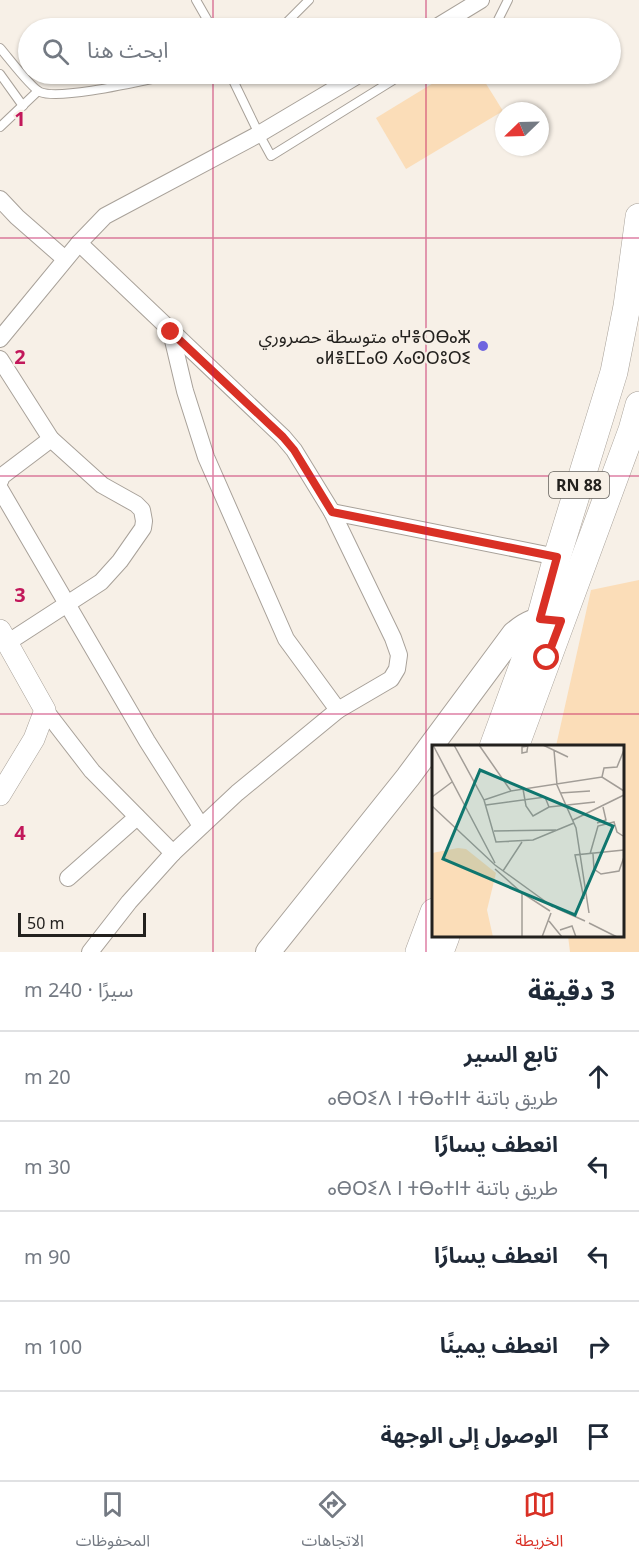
<!DOCTYPE html>
<html lang="ar">
<head>
<meta charset="utf-8">
<style>
	:root { --surface:#fff; --page:#f6f6f7; --text:#1f2937; --muted:#747a83; --line:#e0e1e3; --accent:#d93025 }
	body { margin:0; font-family:"Noto Sans","Noto Sans Arabic","Noto Sans Tifinagh",sans-serif; background:var(--page); color:var(--text); direction:rtl }
	.compass { position:absolute; left:495px; top:102px; width:54px; height:54px; border-radius:50%; background:var(--surface); box-shadow:0 2px 4px #0004; rotate:247deg }
	.scale { position:absolute; left:18px; bottom:15px; width:128px; box-sizing:border-box; padding-left:6px; border:3px solid #23211e; border-top:0; font-size:16px; line-height:21px; white-space:nowrap; color:#23211e; -webkit-text-stroke:4px #f7f0e7; paint-order:stroke }
	.stop { position:absolute; width:18px; height:18px; margin:-14px; border:4px solid #d93025; border-radius:50%; background:#fff }
	.stop.end { background:#d93025; border-color:#fff; box-shadow:0 2px 6px #0008 }
	.list { margin:0; padding:0; list-style:none }
	h2 { display:flex; justify-content:space-between; align-items:center; height:78px; margin:0; padding:0 24px; font-size:26px }
	h2 small { font-size:20px; font-weight:400; color:var(--muted) }
	.list li { display:grid; grid-template-columns:39px 1fr auto; gap:18px; align-items:center; box-sizing:border-box; height:90px; padding:0 24px; border-top:2px solid var(--line) }
	.list b { display:block; font-size:22px; white-space:nowrap }
	.list p { margin:0; font-size:20px; white-space:nowrap; color:var(--muted) }
	.list em { font-size:20px; font-style:normal; color:var(--muted) }
	.icon { flex:none; width:33px; height:33px; fill:none; stroke:currentColor; stroke-width:2; stroke-linecap:round; stroke-linejoin:round }
	.map { position:relative; flex:none; width:639px; height:952px; overflow:hidden; direction:ltr }
	.search { position:absolute; background:var(--surface); box-shadow:0 2px 4px #0004; left:18px; right:18px; top:18px; height:66px; display:flex; align-items:center; gap:15px; box-sizing:border-box; padding:0 21px; border-radius:33px; color:var(--muted); font-size:22px }
	.sheet { height:528px; background:var(--surface) }
	nav { display:flex; justify-content:space-around; align-items:center; box-sizing:border-box; height:84px; border-top:2px solid var(--line); background:var(--surface); font-size:16px; color:var(--muted) }
	nav a { display:grid; justify-items:center; gap:3px }
	nav .on { color:var(--accent) }
	.map>svg:first-child { display:block }
	.green { fill:#fbddb8 }
	.lines { fill:none; stroke-linecap:round; stroke-linejoin:round }
	.service-casing { stroke:#a8a199; stroke-width:10 }
	.minor-casing { stroke:#a8a199; stroke-width:18 }
	.tertiary-casing { stroke:#a8a199; stroke-width:22 }
	.secondary-casing { stroke:#a8a199; stroke-width:26 }
	.primary-casing { stroke:#a8a199; stroke-width:28 }
	.service { stroke:#fff; stroke-width:8 }
	.minor { stroke:#fff; stroke-width:16 }
	.tertiary { stroke:#fff; stroke-width:21 }
	.secondary { stroke:#fff; stroke-width:24 }
	.primary { stroke:#fff; stroke-width:27 }
	.route { stroke:#d93025; stroke-width:8 }
	.grid { fill:none; stroke:#c2185b; stroke-width:1.5; stroke-opacity:0.55 }
	.poi-dot { fill:#6f64df; stroke:#f7f0e7; stroke-width:2 }
	.labels { text-anchor:middle; dominant-baseline:central; stroke-width:4.5; stroke-linejoin:round; paint-order:stroke }
	.shield { fill:#f7f0e7; stroke:#635f5a; stroke-width:1.5 }
	.shield-label { font-size:16px; font-weight:bold; fill:#23211e }
	.poi-label { font-size:18px; fill:#23211e; stroke:#f7f0e7; text-anchor:end }
	.inset-road { fill:none; stroke:#a29d97; stroke-width:1.5 }
	.view { fill:#0f766e; fill-opacity:0.15; stroke:#0f766e; stroke-width:3 }
	.inset-edge { fill:none; stroke:#23211e; stroke-width:3 }
	.grid-label { font-size:20px; text-anchor:middle; font-weight:bold; fill:#c2185b; stroke:#f7f0e7; stroke-width:4.5; stroke-linejoin:round; paint-order:stroke }
</style>
</head>
<body>
<div class="map">
<svg width="639" height="952" viewBox="0 0 639 952">
	<rect width="100%" height="100%" fill="#f7f0e7"/>
	<!-- green -->
	<g class="green">
		<path d="M448,74H480L503,111L406,169L376,118Z"/>
		<path d="M639,580V952H570L568,936H622V747L556,746L591,590Z"/>
	</g>
	<g class="lines">
		<!-- service casing -->
		<g class="service-casing">
			<g id="service">
				<path d="M196,0L212,28"/>
				<path d="M276,28L284,25L309,0"/>
				<path d="M484,28L497,22L508,0"/>
				<path d="M0,48C8,57 31,88 40,92C61,101 150,79 176,74"/>
				<path d="M0,74L23,106"/>
				<path d="M230,74L259,134L271,156L403,74"/>
				<path d="M0,127L38,91"/>
			</g>
		</g>
		<!-- minor casing -->
		<g class="minor-casing">
			<g id="minor">
				<path d="M435,28L481,0"/>
				<path d="M0,199L17,217L65,259"/>
				<path d="M79,243L283,437L294,450L332,512L393,638L399,655L397,669L391,679L338,710L237,793L173,853L129,902L90,952"/>
				<path d="M171,332L185,391L206,457L286,639L338,710"/>
				<path d="M0,339L79,243L105,216L259,134L360,74"/>
				<path d="M0,359L51,439L102,485L136,504L142,510L144,521L143,528L120,561L101,582L7,643"/>
				<path d="M0,481L2,476L51,439"/>
				<path d="M0,489L147,741L201,826"/>
				<path d="M332,512L557,557"/>
				<path d="M45,710L92,771L173,853"/>
				<path d="M68,878L137,817"/>
			</g>
		</g>
		<!-- tertiary casing -->
		<g class="tertiary-casing">
			<path id="tertiary" d="M0,630L45,710L34,739L0,795"/>
		</g>
		<!-- secondary casing -->
		<g class="secondary-casing">
			<path id="secondary" d="M268,952L408,777L514,634C527,623 536,619 552,620"/>
		</g>
		<!-- primary casing -->
		<g class="primary-casing">
			<g id="primary">
				<path d="M493,747L540,619L557,557L614,372L627,306L639,217"/>
				<path d="M515,747L632,430L639,405"/>
				<path d="M419,952L434,912"/>
				<path d="M440,952L446,936"/>
			</g>
		</g>
		<!-- service -->
		<use href="#service" class="service"/>
		<!-- minor -->
		<use href="#minor" class="minor"/>
		<!-- tertiary -->
		<use href="#tertiary" class="tertiary"/>
		<!-- secondary -->
		<use href="#secondary" class="secondary"/>
		<!-- primary -->
		<use href="#primary" class="primary"/>
	</g>
	<g class="lines">
		<!-- route -->
		<path class="route" d="M171,332L283,437L294,450L332,512L557,557L540,619L561,621L547,658"/>
	</g>
	<!-- grid -->
	<path class="grid" d="M213,0V28M426,0V28M213,74V952M426,74V952M0,238H639M0,476H639M0,714H639"/>
	<!-- markers -->
	<circle class="poi-dot" cx="483" cy="346" r="6"/>
	<g class="labels">
		<!-- shield labels -->
		<rect class="shield" x="549" y="472" width="60" height="26" rx="4.5"/>
		<g class="shield-label">
			<text x="579" y="485">RN 88</text>
		</g>
		<!-- poi labels -->
		<g class="poi-label">
			<text x="471" y="336">متوسطة حصروري ⴰⵖⴻⵔⴱⴰⵣ<tspan x="471" dy="21">ⴰⵍⴻⵎⵎⴰⵙ ⵃⴰⵙⵔⵓⵔⵉ</tspan></text>
		</g>
	</g>
	<!-- overview -->
	<g transform="translate(432 745)">
		<rect width="192" height="192" fill="#f7f0e7"/>
		<path d="M26,103L34,104L64,128L55,165L61,192H0V108Z" fill="#fbddb8"/>
		<path class="inset-road" d="M1,0L63,118M22,0L52,55L64,97L101,95L142,78M47,0L79,46L170,32L192,46M111,0L136,12M96,1L90,2V8L95,7V6L96,0M122,5L125,40L144,83L157,168M170,32L172,23L185,22L192,5M91,44L94,61L101,71L117,62L163,57M128,48L158,46M0,52L20,37M52,55L79,46M54,60L113,52L117,62M0,61L63,120L121,162M141,75L192,50M165,78L174,75L171,62M62,86L124,85M158,109L166,81L182,77L185,87L191,91M161,109L162,124L169,129L187,126L192,112M63,124L90,148L118,166M71,126L90,97M90,148V192M152,154L143,110L192,105M124,163L153,176M117,176L130,192M157,178L185,192M128,185L140,181L144,192M110,192L119,168"/>
		<path class="view" d="M48,25L181,81L143,170L11,114Z"/>
		<rect width="192" height="192" class="inset-edge"/>
	</g>
	<g class="grid-label">
		<text x="20" y="126">1</text>
		<text x="20" y="364">2</text>
		<text x="20" y="602">3</text>
		<text x="20" y="840">4</text>
	</g>
</svg>
<svg class="compass" viewBox="-18 -18 36 36"><path d="M0-13l5 13h-10z" fill="#e53935"/><path d="M0 13l5-13h-10z" fill="#747a83"/></svg>
<div class="scale">50 m</div>
<div class="stop" style="left:547px;top:658px"></div>
<div class="stop end" style="left:171px;top:332px"></div>
<div class="search"><svg class="icon" aria-label="search" viewBox="0 0 24 24"><circle cx="10" cy="10" r="6"/><path d="M15 15l6 6"/></svg>ابحث هنا</div>
</div>
<section class="sheet">
<h2>3 دقيقة<small>سيرًا · 240 m</small></h2>
<ul class="list">
<li><svg class="icon" aria-label="ahead" viewBox="0 0 24 24"><path d="M12 20V5M6 11l6-6 6 6"/></svg><div><b>تابع السير</b><p>طريق باتنة ⴰⴱⵔⵉⴷ ⵏ ⵜⴱⴰⵜⵏⵜ</p></div><em>20 m</em></li>
<li><svg class="icon" aria-label="left" viewBox="0 0 24 24"><path d="M17 20v-9H6M10 6l-5 5 5 5"/></svg><div><b>انعطف يسارًا</b><p>طريق باتنة ⴰⴱⵔⵉⴷ ⵏ ⵜⴱⴰⵜⵏⵜ</p></div><em>30 m</em></li>
<li><svg class="icon" aria-label="left" viewBox="0 0 24 24"><path d="M17 20v-9H6M10 6l-5 5 5 5"/></svg><div><b>انعطف يسارًا</b></div><em>90 m</em></li>
<li><svg class="icon" aria-label="right" viewBox="0 0 24 24"><path d="M7 20v-9h11M14 6l5 5-5 5"/></svg><div><b>انعطف يمينًا</b></div><em>100 m</em></li>
<li><svg class="icon" aria-label="arrive" viewBox="0 0 24 24"><path d="M6 21V4h12l-3 4 3 4H6"/></svg><div><b>الوصول إلى الوجهة</b></div></li>
</ul>
</section>
<nav>
<a class="on"><svg class="icon" aria-label="map" viewBox="0 0 24 24"><path d="M3 6l6-2 6 2 6-2v14l-6 2-6-2-6 2zM9 4v14M15 6v14"/></svg>الخريطة</a>
<a><svg class="icon" aria-label="directions" viewBox="0 0 24 24"><path d="M12 3l9 9-9 9-9-9zM9 14v-3h6M13 9l2 2-2 2"/></svg>الاتجاهات</a>
<a><svg class="icon" aria-label="saved" viewBox="0 0 24 24"><path d="M7 4h10v16l-5-4-5 4z"/></svg>المحفوظات</a>
</nav>
</body>
</html>
